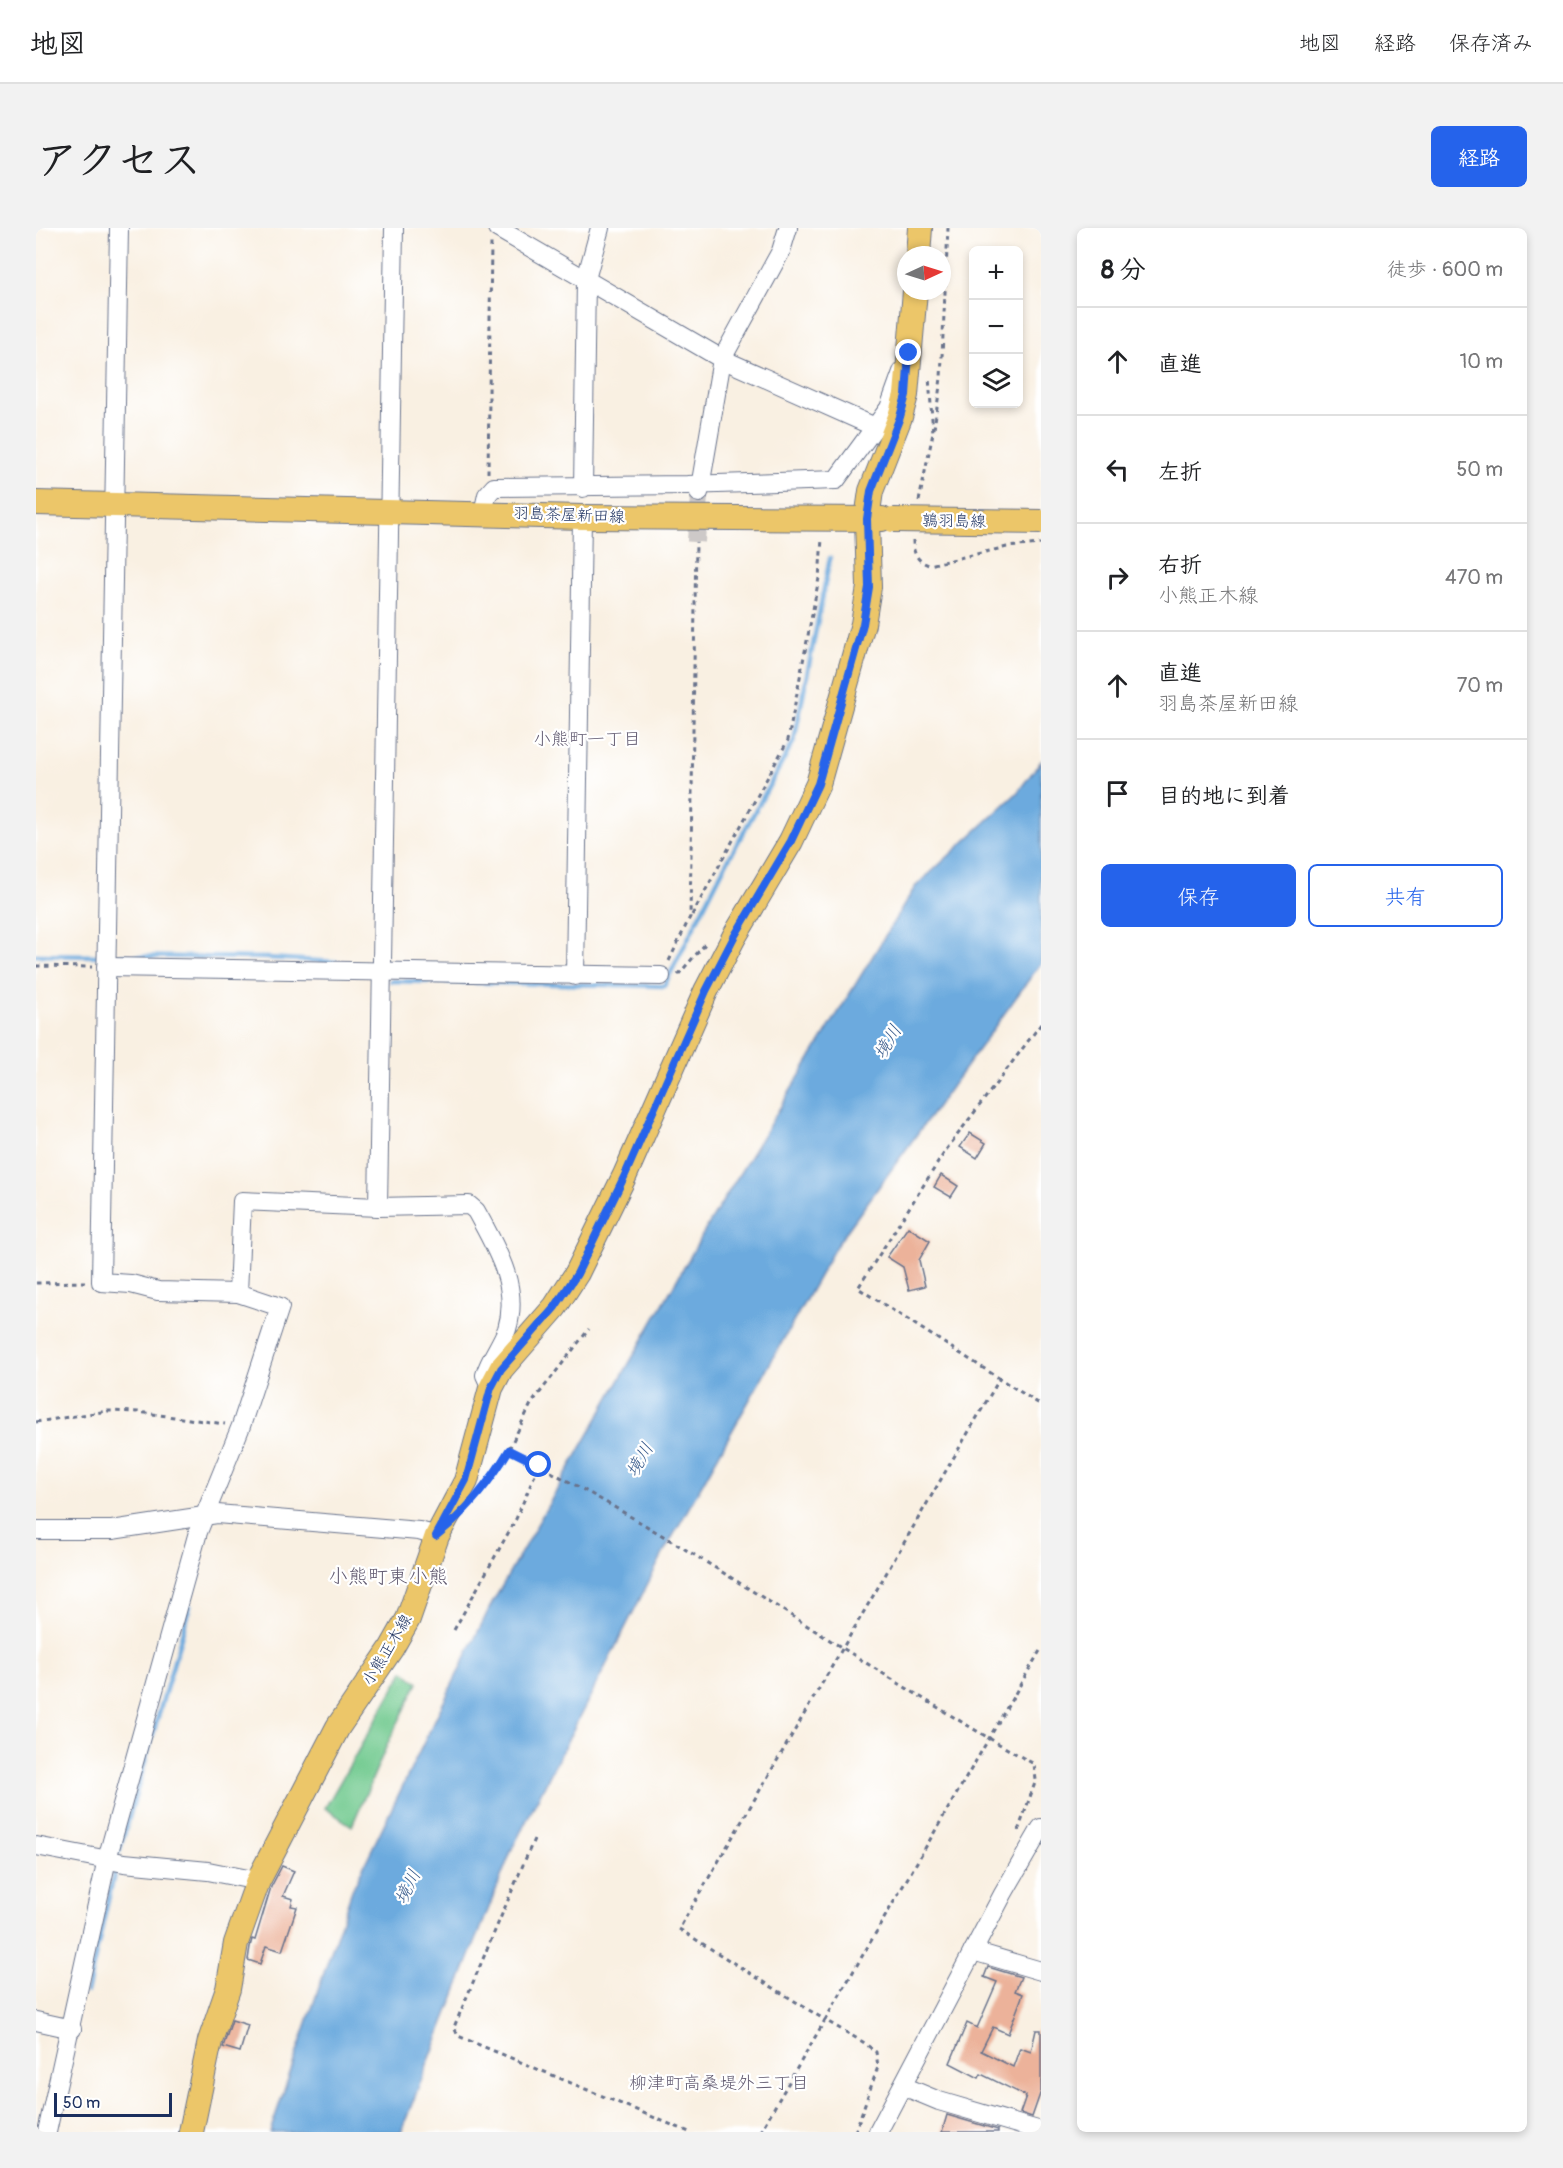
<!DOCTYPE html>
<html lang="ja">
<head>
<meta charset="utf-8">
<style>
	:root { --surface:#fff; --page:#f2f2f2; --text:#202124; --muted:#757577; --line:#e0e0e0; --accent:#2563eb }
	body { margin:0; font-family:Pangolin,"Klee One",sans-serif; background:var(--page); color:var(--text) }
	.controls { position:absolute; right:18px; top:18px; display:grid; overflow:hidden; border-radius:9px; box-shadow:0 3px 9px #0003 }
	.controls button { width:54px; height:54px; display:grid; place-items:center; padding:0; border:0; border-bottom:2px solid var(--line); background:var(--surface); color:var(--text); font:30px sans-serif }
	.compass { position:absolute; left:861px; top:18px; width:54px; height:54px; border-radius:50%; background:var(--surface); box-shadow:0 3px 9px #0003; rotate:86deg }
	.scale { position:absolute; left:18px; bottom:15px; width:118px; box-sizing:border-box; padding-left:6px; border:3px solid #1b2f5e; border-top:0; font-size:16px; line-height:21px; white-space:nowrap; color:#1b2f5e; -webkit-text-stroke:4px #fff; paint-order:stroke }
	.stop { position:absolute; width:18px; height:18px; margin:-14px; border:4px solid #2563eb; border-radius:50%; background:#fff }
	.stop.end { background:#2563eb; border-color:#fff; box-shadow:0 2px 6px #0008 }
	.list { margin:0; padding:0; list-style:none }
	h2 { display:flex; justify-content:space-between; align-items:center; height:78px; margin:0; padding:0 24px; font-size:26px }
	h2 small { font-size:20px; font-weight:400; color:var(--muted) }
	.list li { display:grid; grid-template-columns:39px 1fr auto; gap:18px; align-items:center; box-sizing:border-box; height:108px; padding:0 24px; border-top:2px solid var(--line) }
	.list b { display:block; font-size:22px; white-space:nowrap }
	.list p { margin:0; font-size:20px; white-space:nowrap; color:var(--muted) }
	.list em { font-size:20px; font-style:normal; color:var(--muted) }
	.actions { display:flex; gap:12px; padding:18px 24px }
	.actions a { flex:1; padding:14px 0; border:2px solid var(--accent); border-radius:9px; text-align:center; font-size:21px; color:var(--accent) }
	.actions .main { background:var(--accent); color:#fff }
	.icon { flex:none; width:33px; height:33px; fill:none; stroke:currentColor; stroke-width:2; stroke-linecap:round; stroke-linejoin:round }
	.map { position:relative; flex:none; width:1005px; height:1904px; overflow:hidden; border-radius:9px }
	header { display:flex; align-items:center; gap:36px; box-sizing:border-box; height:84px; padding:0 30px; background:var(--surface); border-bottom:2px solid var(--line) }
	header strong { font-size:28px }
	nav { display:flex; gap:33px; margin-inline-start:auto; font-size:21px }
	.intro { display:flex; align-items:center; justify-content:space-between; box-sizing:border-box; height:144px; padding:0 36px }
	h1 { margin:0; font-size:42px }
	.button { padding:15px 27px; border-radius:9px; background:var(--accent); color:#fff; font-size:21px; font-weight:700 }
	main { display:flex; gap:36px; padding:0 36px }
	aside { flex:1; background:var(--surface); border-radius:9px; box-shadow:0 3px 9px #0003 }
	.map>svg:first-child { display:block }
	.green { fill:#72ca90; stroke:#467c77; stroke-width:1.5 }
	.water { fill:#6caade; stroke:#446c9e; stroke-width:1.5 }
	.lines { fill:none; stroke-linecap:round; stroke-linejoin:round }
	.stream { stroke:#6caade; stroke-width:4.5 }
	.building { fill:#ecb29a }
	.minor-tunnel { stroke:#cdc9c8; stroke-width:18; stroke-dasharray:18 9; stroke-linecap:butt }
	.minor-casing { stroke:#69738c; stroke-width:20 }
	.major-casing { stroke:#69738c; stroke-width:26 }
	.path { stroke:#69738c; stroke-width:3; stroke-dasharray:4.5 4.5; stroke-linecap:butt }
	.minor { stroke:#fff; stroke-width:18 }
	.major { stroke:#ecc669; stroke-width:24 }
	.major-bridge-casing { stroke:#69738c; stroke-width:26; stroke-linecap:butt }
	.major-bridge { stroke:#ecc669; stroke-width:24 }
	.route { stroke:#2563eb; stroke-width:8 }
	.labels { text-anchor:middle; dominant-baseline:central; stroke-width:4.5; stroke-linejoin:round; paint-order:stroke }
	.street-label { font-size:16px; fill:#1b2f5e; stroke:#fff }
	.neighbourhood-label { font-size:18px; fill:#645d73; stroke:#fff }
	.water-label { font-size:18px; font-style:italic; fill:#375a8b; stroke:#fff }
	.quarter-label { font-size:20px; fill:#645d73; stroke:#fff }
</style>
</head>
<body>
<header>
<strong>地図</strong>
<nav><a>地図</a><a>経路</a><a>保存済み</a></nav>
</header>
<div class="intro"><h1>アクセス</h1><a class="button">経路</a></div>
<main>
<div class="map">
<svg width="1005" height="1904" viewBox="0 0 1005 1904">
	<rect width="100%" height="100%" fill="#fff"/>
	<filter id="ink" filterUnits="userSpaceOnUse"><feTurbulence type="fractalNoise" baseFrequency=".0167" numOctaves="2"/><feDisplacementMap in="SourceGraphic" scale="12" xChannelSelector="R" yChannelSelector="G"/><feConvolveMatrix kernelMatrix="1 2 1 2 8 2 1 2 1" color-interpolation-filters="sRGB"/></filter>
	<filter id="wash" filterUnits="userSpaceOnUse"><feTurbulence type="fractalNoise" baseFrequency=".008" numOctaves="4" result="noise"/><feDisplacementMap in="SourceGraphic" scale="24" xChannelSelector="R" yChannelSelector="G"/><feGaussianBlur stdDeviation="1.35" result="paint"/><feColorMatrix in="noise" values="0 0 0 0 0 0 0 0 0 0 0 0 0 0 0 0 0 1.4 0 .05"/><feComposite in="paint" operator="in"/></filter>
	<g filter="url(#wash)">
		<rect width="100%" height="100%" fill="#f9f0e2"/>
		<!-- green -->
		<path class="green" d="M368,1443L382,1455L351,1517L316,1598L289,1580Z"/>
		<!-- water -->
		<path class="water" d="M1005,533V735L800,1018L628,1324L476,1621L365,1904H234L316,1662L454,1379L671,999L879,659L981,565Z"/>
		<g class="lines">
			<!-- stream -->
			<g class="stream">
				<path d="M0,727L66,728"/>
				<path d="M75,728L231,730L300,734"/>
				<path d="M355,753L628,758L686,643L758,513L794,330"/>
				<path d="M83,1624L154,1378"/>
				<path d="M51,1764L79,1642"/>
			</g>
		</g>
		<g id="blocks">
			<!-- building -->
			<g class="building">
				<path d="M934,905L950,915L941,930L924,919Z"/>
				<path d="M905,947L922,958L915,969L898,959Z"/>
				<path d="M872,999L894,1013L883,1032L889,1058L873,1062L867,1039L851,1029Z"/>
				<path d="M246,1638L258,1643L247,1668L257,1671L255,1678L261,1679L246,1723L230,1718L224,1736L212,1732L214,1719L216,1711L219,1712L235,1659Z"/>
				<path d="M952,1739L985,1749L979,1763L987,1766L972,1806L957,1799L945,1823L977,1839L984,1820L995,1824L1000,1802H1005V1863L996,1889L984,1885L990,1868L945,1846L943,1850L914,1835L931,1795L941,1800L961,1754L948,1749Z"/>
				<path d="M196,1792L212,1797L204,1824L187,1819Z"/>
				<path d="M911,1887L962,1902V1904H906Z"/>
			</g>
		</g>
	</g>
	<g filter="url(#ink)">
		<use href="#blocks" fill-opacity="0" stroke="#69738c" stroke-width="1.5"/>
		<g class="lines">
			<!-- minor-tunnel -->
			<path class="minor-tunnel" d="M660,314L663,267"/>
			<!-- minor casing -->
			<g class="minor-casing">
				<g id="minor">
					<path d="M461,0L686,131L839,199L853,180L866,144"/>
					<path d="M547,260L550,51L564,0"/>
					<path d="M663,265L686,131L745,23L752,0"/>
					<path d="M447,285L451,267L458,259L651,257L800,252L839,199"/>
					<path d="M70,739L625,748"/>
					<path d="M539,748L546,289"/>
					<path d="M342,979L358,0"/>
					<path d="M202,1065L206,973L342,979L433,977L440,983C460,1020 484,1058 471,1101C465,1117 454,1130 449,1147L455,1160"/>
					<path d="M0,1302H76L181,1286L383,1303L401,1308"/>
					<path d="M0,1618L88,1635L172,1643L222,1653"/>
					<path d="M937,1723L1005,1743"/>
					<path d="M0,1793L36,1801"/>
					<path d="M867,1858L903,1873L1005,1903"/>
					<path d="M11,1904L71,1631L162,1304L205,1198L244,1079L202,1065L122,1063L95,1056L65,1054L83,0"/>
					<path d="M842,1904L967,1666L1005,1600"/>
				</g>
			</g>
			<!-- major casing -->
			<g class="major-casing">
				<g id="major">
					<path d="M882,27L884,0"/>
					<path d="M0,275L546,289L846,291"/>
					<path d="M155,1904L174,1813L192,1761L200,1715L222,1653L302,1499L355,1421L372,1391L401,1308L430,1253L455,1160L465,1141L519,1079L541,1045L589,947L670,763L698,709L755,613L782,556L827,396L833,359L831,291L835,263L864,189L870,167L879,63"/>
				</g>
			</g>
			<!-- path -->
			<g class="path">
				<path d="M898,201L905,150L912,0"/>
				<path d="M452,245L455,15"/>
				<path d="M883,273L897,205L893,149"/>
				<path d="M877,312C877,324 880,333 893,337L971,319L1005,316"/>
				<path d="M656,687L752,512L783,350L786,311"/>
				<path d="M633,733L654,689L660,314"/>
				<path d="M0,738L56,739"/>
				<path d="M642,747L671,714"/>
				<path d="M1005,796L910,922L822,1060L1005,1177"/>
				<path d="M0,1055L49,1054"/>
				<path d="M0,1194L72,1183L102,1184L189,1196"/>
				<path d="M473,1221L495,1176L553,1101"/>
				<path d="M450,1258L473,1222C655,1314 820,1436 998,1536L1000,1552L981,1606"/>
				<path d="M418,1402L480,1291L503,1237"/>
				<path d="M498,1611L418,1799L422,1808L653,1904"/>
				<path d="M724,1904L789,1792L643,1701L964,1150"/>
				<path d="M819,1904L842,1839L840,1824L827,1814L789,1792L1005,1421"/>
			</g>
			<!-- minor -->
			<use href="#minor" class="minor"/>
			<!-- major -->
			<use href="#major" class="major"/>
			<!-- major-bridge casing -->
			<g class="major-bridge-casing">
				<path id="major-bridge" d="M857,292L1005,294"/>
			</g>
			<!-- major-bridge -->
			<use href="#major-bridge" class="major-bridge"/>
		</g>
	</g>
	<g class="lines" filter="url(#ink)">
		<!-- route -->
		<path class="route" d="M503,1237L473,1222C453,1256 431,1283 400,1308L430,1252L455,1160L465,1141L519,1079L541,1046L589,947L670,763L698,709L755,613L782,556L827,396L833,359L831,291L835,263L864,189L870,167L873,125"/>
	</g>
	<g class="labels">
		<!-- street labels -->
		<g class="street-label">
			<text transform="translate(533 287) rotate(2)">羽島茶屋新田線</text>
			<text transform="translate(918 293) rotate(1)">鶉羽島線</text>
			<text transform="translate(351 1422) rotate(-59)">小熊正木線</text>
		</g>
		<!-- neighbourhood labels -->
		<g class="neighbourhood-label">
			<text x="551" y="511">小熊町一丁目</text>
			<text x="683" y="1855">柳津町高桑堤外三丁目</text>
		</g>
		<!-- water labels -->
		<g class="water-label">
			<text transform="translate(852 814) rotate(-59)">境川</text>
			<text transform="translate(604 1232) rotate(-60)">境川</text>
			<text transform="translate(372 1659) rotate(-64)">境川</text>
		</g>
		<!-- quarter labels -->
		<g class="quarter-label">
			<text x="352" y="1348">小熊町東小熊</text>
		</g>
	</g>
</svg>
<div class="controls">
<button>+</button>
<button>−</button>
<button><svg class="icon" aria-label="layers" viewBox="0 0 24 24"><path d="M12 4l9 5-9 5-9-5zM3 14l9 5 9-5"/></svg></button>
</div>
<svg class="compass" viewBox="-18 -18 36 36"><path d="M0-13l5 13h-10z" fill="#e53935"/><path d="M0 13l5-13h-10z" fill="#757577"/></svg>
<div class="scale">50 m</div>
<div class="stop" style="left:503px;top:1237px"></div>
<div class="stop end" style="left:873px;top:125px"></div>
</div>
<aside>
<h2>8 分<small>徒歩 · 600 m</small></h2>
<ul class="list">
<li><svg class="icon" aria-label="ahead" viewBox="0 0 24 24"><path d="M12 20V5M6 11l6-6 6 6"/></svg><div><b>直進</b></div><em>10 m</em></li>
<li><svg class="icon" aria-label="left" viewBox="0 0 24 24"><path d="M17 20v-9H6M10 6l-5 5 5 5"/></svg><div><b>左折</b></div><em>50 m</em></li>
<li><svg class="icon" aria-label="right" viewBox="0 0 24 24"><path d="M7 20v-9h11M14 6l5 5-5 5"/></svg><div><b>右折</b><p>小熊正木線</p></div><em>470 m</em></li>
<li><svg class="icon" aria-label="ahead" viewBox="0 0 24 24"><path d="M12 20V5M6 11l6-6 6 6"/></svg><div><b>直進</b><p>羽島茶屋新田線</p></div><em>70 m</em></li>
<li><svg class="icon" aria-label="arrive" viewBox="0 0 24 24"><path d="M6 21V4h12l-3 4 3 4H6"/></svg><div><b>目的地に到着</b></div></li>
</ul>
<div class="actions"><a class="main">保存</a><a>共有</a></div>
</aside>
</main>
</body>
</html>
